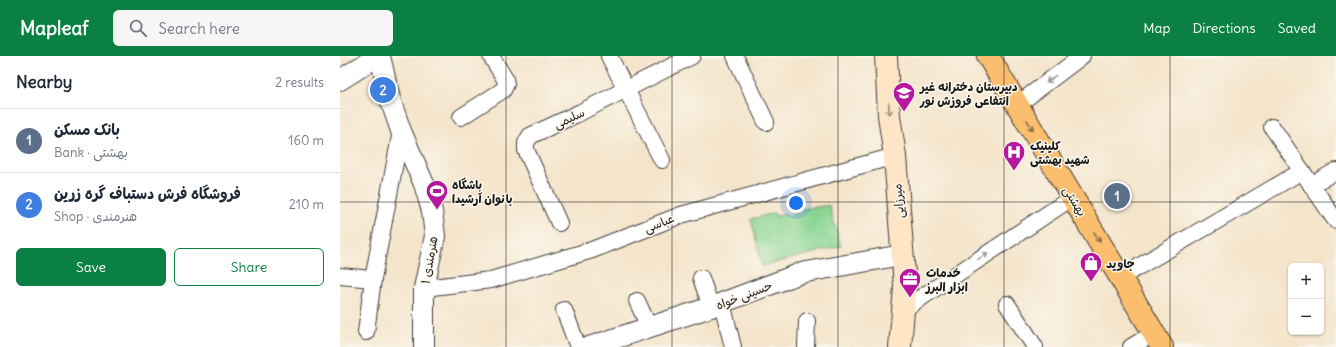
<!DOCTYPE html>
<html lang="en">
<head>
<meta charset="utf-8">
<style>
	:root { --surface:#fff; --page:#f6f6f7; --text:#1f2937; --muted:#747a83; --line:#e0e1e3; --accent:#0b8043 }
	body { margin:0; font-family:Delius,"Playpen Sans Arabic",sans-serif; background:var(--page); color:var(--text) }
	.controls { position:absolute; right:12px; bottom:12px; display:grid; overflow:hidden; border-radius:6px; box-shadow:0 1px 3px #0004 }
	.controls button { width:36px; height:36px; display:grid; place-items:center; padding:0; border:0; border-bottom:1px solid var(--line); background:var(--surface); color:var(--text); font:20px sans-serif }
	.you { position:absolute; left:456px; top:147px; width:14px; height:14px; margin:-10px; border:3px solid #fff; border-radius:50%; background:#1a73e8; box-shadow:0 0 0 6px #1a73e833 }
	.badge { display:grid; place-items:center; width:26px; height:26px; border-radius:50%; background:var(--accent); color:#fff; font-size:13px; font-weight:700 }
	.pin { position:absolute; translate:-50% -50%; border:2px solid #fff; box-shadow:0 1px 4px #0006 }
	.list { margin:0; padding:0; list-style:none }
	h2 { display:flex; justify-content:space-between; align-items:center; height:52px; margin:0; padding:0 16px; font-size:17px }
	h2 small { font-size:13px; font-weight:400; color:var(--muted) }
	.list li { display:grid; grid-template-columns:26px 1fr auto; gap:12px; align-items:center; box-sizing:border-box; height:64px; padding:0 16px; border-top:1px solid var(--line) }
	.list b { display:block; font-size:15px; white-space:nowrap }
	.list p { margin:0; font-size:13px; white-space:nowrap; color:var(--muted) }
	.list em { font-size:13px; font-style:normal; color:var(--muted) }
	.actions { display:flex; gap:8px; padding:12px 16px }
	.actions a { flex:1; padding:9px 0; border:1px solid var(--accent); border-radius:6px; text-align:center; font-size:14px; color:var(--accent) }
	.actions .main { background:var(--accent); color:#fff }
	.icon { flex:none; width:22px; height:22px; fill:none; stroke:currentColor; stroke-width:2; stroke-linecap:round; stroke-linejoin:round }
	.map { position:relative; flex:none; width:996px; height:291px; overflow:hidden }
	header { display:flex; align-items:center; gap:24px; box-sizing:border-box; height:56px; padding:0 20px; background:var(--accent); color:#fff }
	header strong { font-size:19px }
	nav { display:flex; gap:22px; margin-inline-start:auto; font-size:14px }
	.search { width:280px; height:36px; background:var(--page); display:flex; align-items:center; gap:10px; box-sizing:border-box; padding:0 14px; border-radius:6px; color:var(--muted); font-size:15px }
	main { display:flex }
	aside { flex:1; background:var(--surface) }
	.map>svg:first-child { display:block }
	.green { fill:#89d491; stroke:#527856 }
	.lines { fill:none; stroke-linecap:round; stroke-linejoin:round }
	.minor-casing { stroke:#3c3a36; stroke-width:18 }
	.tertiary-casing { stroke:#3c3a36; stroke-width:22 }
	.secondary-casing { stroke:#3c3a36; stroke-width:24 }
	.primary-casing { stroke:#3c3a36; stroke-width:24 }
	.minor { stroke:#fff; stroke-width:16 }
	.tertiary { stroke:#fff; stroke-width:20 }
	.secondary { stroke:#fde5c5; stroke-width:22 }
	.primary { stroke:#fabe6e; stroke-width:22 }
	.oneway { stroke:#999 }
	.oneway2 { stroke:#988b79 }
	.oneway3 { stroke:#8b6d45 }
	.grid { fill:none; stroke:#1c1c1c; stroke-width:1; stroke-opacity:0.55 }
	.labels { text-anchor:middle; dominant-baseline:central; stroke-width:3; stroke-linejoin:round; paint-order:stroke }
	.poi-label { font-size:12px; font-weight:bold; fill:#1c1c1c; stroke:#fbf7ec; text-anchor:start }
	.street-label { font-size:12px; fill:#1c1c1c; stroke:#fbf7ec }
</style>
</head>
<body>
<header>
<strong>Mapleaf</strong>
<div class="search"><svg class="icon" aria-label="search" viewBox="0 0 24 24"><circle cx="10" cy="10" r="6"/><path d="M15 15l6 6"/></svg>Search here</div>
<nav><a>Map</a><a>Directions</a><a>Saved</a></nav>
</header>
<main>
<aside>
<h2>Nearby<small>2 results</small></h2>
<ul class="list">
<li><span class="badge" style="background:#5c6f8a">1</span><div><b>بانک مسکن</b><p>Bank · بهشتی</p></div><em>160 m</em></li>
<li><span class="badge" style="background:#3f7fe0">2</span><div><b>فروشگاه فرش دستباف گره زرین</b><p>Shop · هنرمندی</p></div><em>210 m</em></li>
</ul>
<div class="actions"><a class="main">Save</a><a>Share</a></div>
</aside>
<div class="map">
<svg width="996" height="291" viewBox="0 0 996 291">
	<rect width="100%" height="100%" fill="#fbf7ec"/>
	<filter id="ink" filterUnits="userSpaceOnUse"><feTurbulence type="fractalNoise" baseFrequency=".025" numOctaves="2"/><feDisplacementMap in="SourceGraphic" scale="8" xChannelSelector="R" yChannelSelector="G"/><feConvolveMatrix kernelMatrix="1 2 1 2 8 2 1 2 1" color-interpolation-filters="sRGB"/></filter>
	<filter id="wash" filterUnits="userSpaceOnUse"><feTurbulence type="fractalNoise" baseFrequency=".012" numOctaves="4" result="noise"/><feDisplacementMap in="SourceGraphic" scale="16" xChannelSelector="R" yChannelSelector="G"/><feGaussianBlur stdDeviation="0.9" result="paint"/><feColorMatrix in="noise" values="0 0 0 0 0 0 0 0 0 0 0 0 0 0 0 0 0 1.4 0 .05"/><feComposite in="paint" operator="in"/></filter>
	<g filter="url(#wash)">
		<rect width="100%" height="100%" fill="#f4e4ca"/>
		<!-- green -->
		<path class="green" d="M489,149L501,190L422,210L411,163L434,157L435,160L462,157V153Z"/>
	</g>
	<g filter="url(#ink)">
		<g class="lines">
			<!-- minor casing -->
			<g class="minor-casing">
				<g id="minor">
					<path d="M269,0L322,104"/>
					<path d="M395,0L426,66"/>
					<path d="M677,49L742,0"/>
					<path d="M121,61L163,34L166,28L165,23L151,0"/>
					<path d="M932,71L996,165"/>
					<path d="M971,129L996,115"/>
					<path d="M219,167L186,94V87L190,80L241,56L352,0"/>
					<path d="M0,220L33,223"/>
					<path d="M781,221L962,115"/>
					<path d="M361,222L371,251"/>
					<path d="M84,232L151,224L252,194L341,159L555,100"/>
					<path d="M297,245L309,271"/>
					<path d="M382,247L393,291"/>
					<path d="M667,248L695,291"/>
					<path d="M564,253L733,141"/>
					<path d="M224,254L238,291"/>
					<path d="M26,276L33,223L61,75"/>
					<path d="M466,291L467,265"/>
					<path d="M791,291L814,277"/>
				</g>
			</g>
			<!-- tertiary casing -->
			<g class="tertiary-casing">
				<g id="tertiary">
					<path d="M40,0L50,43L61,75L84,128L92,155L95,180L84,232V291"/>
					<path d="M0,24L38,0"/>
					<path d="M249,291L371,251L461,217L562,199"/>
				</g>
			</g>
			<!-- secondary casing -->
			<g class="secondary-casing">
				<path id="secondary" d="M546,0L549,60L555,100L565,231L560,291"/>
			</g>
			<!-- primary casing -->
			<g class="primary-casing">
				<path id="primary" d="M648,0L822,291"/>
			</g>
			<!-- minor -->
			<use href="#minor" class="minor"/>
			<!-- tertiary -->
			<use href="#tertiary" class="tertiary"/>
			<!-- secondary -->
			<use href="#secondary" class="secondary"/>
			<!-- primary -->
			<use href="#primary" class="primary"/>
		</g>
		<!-- one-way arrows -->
		<defs><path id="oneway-shaft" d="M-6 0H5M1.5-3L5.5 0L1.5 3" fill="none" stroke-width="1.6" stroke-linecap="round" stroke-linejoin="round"/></defs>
		<g class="oneway">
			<use href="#oneway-shaft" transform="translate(711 23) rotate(143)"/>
			<use href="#oneway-shaft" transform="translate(643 200) rotate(-34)"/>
		</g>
		<use class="oneway2" href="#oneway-shaft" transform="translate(549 53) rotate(87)"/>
		<g class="oneway3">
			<use href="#oneway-shaft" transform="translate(690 69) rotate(59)"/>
			<use href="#oneway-shaft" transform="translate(757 181) rotate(59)"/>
		</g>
	</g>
	<!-- grid -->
	<path class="grid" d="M166,0V291M332,0V291M498,0V291M664,0V291M830,0V291M0,146H996"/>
	<!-- icons -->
	<defs>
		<g id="school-pin" transform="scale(1.15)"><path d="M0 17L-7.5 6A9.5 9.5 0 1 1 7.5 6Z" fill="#b5179e" stroke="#fbf7ec"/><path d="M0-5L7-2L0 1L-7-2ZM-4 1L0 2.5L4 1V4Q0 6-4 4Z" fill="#fff"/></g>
		<g id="hospital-pin" transform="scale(1.15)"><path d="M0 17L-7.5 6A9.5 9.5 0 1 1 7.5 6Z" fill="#b5179e" stroke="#fbf7ec"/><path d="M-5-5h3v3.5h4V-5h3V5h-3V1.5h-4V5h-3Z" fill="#fff"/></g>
		<g id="stadium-pin" transform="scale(1.15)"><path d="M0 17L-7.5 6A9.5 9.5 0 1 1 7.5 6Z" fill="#b5179e" stroke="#fbf7ec"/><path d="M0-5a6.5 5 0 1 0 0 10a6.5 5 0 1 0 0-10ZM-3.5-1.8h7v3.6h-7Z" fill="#fff"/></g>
		<g id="shop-pin" transform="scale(1.15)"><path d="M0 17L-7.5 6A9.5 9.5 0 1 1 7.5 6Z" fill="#b5179e" stroke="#fbf7ec"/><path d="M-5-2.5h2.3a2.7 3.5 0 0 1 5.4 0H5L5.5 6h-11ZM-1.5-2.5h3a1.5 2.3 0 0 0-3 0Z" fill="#fff"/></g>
		<g id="office-pin" transform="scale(1.15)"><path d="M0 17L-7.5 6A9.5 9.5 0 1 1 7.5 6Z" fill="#b5179e" stroke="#fbf7ec"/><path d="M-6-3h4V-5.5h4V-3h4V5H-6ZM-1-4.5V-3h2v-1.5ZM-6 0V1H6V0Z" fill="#fff"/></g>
	</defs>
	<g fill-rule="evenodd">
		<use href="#school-pin" x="564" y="37"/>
		<use href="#hospital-pin" x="674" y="96"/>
		<use href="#stadium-pin" x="97" y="135"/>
		<use href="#shop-pin" x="751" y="207"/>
		<use href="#office-pin" x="570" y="223"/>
	</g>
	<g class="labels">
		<!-- poi labels -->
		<g class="poi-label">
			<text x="580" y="30">دبیرستان دخترانه غیر<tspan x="580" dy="14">انتفاعی فروزش نور</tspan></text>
			<text x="690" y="89">کلینیک<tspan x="690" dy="14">شهید بهشتی</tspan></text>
			<text x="112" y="128">باشگاه<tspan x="112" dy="14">بانوان آرشیدا</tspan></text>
			<text x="766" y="207">جاوید</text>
			<text x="586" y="216">خدمات<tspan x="586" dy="14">ابزار البرز</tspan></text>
		</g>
		<!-- street labels -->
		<g class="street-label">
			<text transform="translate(229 62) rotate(-25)">سلیمی</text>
			<text transform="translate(558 145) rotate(-94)">میرزایی</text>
			<text transform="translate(735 145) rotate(59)">بهشتی</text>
			<text transform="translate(319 167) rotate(-22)">عباسی</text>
			<text transform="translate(89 204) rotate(-80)">هنرمندی ۱</text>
			<text transform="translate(404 239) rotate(-21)">حسینی خواه</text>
		</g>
	</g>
</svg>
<div class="controls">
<button>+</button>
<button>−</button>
</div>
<div class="you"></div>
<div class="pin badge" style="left:777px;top:140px;background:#5c6f8a">1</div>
<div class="pin badge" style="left:43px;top:34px;background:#3f7fe0">2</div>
</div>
</main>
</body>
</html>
